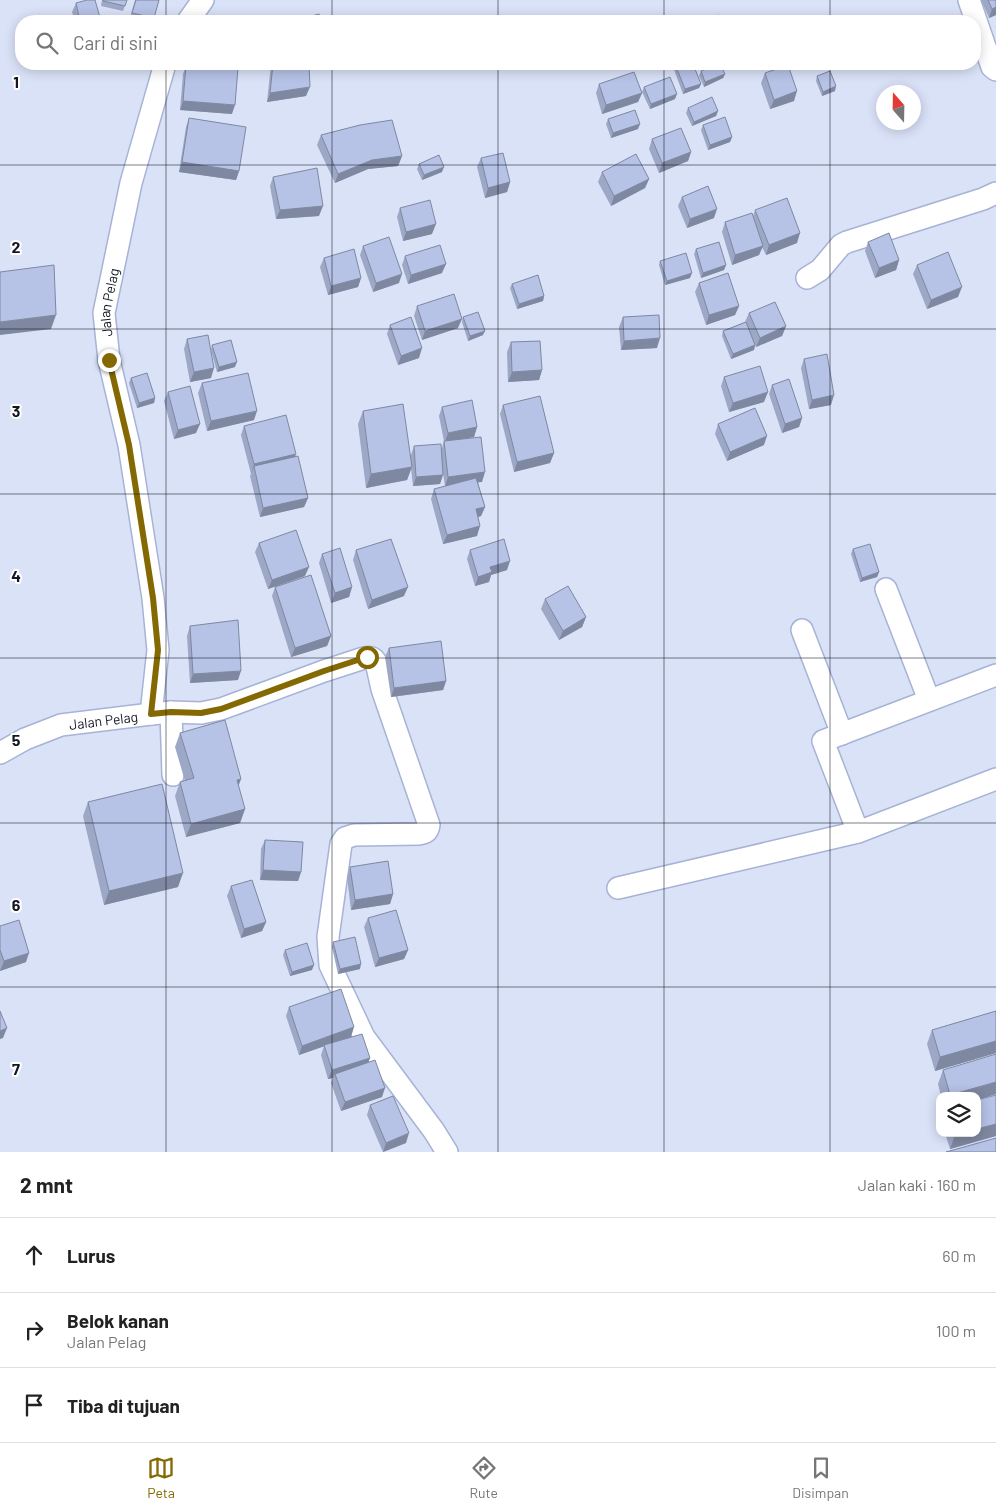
<!DOCTYPE html>
<html lang="id">
<head>
<meta charset="utf-8">
<style>
	:root { --surface:#fff; --page:#f2f2f2; --text:#222; --muted:#767676; --line:#e0e0e0; --accent:#846801 }
	body { margin:0; font-family:Barlow,sans-serif; background:var(--page); color:var(--text) }
	.controls { position:absolute; right:15px; bottom:15px; display:grid; overflow:hidden; border-radius:10px; box-shadow:0 2px 12px #0003 }
	.controls button { width:45px; height:45px; display:grid; place-items:center; padding:0; border:0; border-bottom:1px solid var(--line); background:var(--surface); color:var(--text); font:25px sans-serif }
	.compass { position:absolute; left:876px; top:85px; width:45px; height:45px; border-radius:50%; background:var(--surface); box-shadow:0 2px 12px #0003; rotate:340deg }
	.stop { position:absolute; width:15px; height:15px; margin:-11px; border:4px solid #846801; border-radius:50%; background:#fff }
	.stop.end { background:#846801; border-color:#fff; box-shadow:0 1px 5px #0008 }
	.list { margin:0; padding:0; list-style:none }
	h2 { display:flex; justify-content:space-between; align-items:center; height:65px; margin:0; padding:0 20px; font-size:21px }
	h2 small { font-size:16px; font-weight:400; color:var(--muted) }
	.list li { display:grid; grid-template-columns:32px 1fr auto; gap:15px; align-items:center; box-sizing:border-box; height:75px; padding:0 20px; border-top:1px solid var(--line) }
	.list b { display:block; font-size:19px; white-space:nowrap }
	.list p { margin:0; font-size:16px; white-space:nowrap; color:var(--muted) }
	.list em { font-size:16px; font-style:normal; color:var(--muted) }
	.icon { flex:none; width:28px; height:28px; fill:none; stroke:currentColor; stroke-width:2; stroke-linecap:round; stroke-linejoin:round }
	.map { position:relative; flex:none; width:996px; height:1152px; overflow:hidden }
	.search { position:absolute; background:var(--surface); box-shadow:0 2px 12px #0003; left:15px; right:15px; top:15px; height:55px; display:flex; align-items:center; gap:12px; box-sizing:border-box; padding:0 18px; border-radius:20px; color:var(--muted); font-size:19px }
	.sheet { height:290px; background:var(--surface) }
	nav { display:flex; justify-content:space-around; align-items:center; box-sizing:border-box; height:70px; border-top:1px solid var(--line); background:var(--surface); font-size:14px; color:var(--muted) }
	nav a { display:grid; justify-items:center; gap:2px }
	nav .on { color:var(--accent) }
	.map>svg:first-child { display:block }
	.lines { fill:none; stroke-linecap:round; stroke-linejoin:round }
	.minor-casing { stroke:#a7b3d6; stroke-width:24 }
	.minor { stroke:#fff; stroke-width:21 }
	.wall { fill:#9da7c6 }
	.shaded-wall { fill:#7f88a1 }
	.building { fill:#b6c2e6; stroke:#7f88a1 }
	.route { stroke:#846801; stroke-width:6 }
	.grid { fill:none; stroke:#121723; stroke-width:1; stroke-opacity:0.55 }
	.labels { text-anchor:middle; dominant-baseline:central; stroke-width:4; stroke-linejoin:round; paint-order:stroke }
	.street-label { font-size:14px; fill:#121723; stroke:#fff }
	.grid-label { font-size:16px; text-anchor:middle; font-weight:bold; fill:#121723; stroke:#fff; stroke-width:4; stroke-linejoin:round; paint-order:stroke }
</style>
</head>
<body>
<div class="map">
<svg width="996" height="1152" viewBox="0 0 996 1152">
	<rect width="100%" height="100%" fill="#dae2f8"/>
	<g class="lines">
		<!-- minor casing -->
		<g class="minor-casing">
			<g id="minor">
				<path d="M969,0L992,67L996,70"/>
				<path d="M188,21L203,0"/>
				<path d="M807,278L820,270L841,245L847,242L983,199L996,193"/>
				<path d="M886,589L929,700"/>
				<path d="M802,630L842,734"/>
				<path d="M171,712L173,775"/>
				<path d="M151,714L171,712L201,713L221,709L324,671L364,658C370,657 373,657 376,662L382,689L429,825C428,832 425,833 419,834L354,835L345,838L341,844L328,937L330,965L364,1037L434,1131L447,1152"/>
				<path id="s1" d="M0,753L25,739L61,725L151,714L158,650L153,598L129,445L109,360L104,313L131,183L165,64"/>
				<path d="M858,832L823,741L996,675"/>
				<path d="M618,888L858,832L996,779"/>
			</g>
		</g>
		<!-- minor -->
		<use href="#minor" class="minor"/>
	</g>
	<!-- wall -->
	<g class="wall">
		<path d="M102,0H127L123,11L101,6Z"/>
		<path d="M135,0H159L153,21H129Z"/>
		<path d="M981,0H996V15L989,18Z"/>
		<path d="M76,3L101,21H75L72,12Z"/>
		<path d="M271,64H309L306,96L267,102Z"/>
		<path d="M675,64L701,84L699,88L683,94L673,67Z"/>
		<path d="M696,64H715L699,70Z"/>
		<path d="M186,65L232,114L180,110L183,74Z"/>
		<path d="M701,71L725,74L723,78L704,87L699,76Z"/>
		<path d="M765,73L794,101L770,109L761,83Z"/>
		<path d="M817,76L835,91L822,96L816,81Z"/>
		<path d="M599,84L642,93L638,102L602,114L596,93Z"/>
		<path d="M644,87L675,99L650,109L642,92Z"/>
		<path d="M688,108L718,111L716,116L692,126L686,113Z"/>
		<path d="M189,118L239,171L236,180L179,172L186,127Z"/>
		<path d="M608,119L638,129L611,138L606,124Z"/>
		<path d="M703,125L732,137L730,142L708,150L701,130Z"/>
		<path d="M321,135L402,156L398,166L368,169L335,183L317,145Z"/>
		<path d="M652,139L691,152L688,161L659,173L649,149Z"/>
		<path d="M481,158L510,182L507,192L485,198L477,167Z"/>
		<path d="M419,164L442,172L422,180L417,169Z"/>
		<path d="M602,172L649,179L645,188L611,206L598,182Z"/>
		<path d="M273,177L319,216L276,219L270,186Z"/>
		<path d="M682,197L714,218L687,228L678,206Z"/>
		<path d="M400,208L432,234L403,241L397,217Z"/>
		<path d="M755,210L797,243L766,255L762,247L759,255L732,265L722,232L725,222L753,216Z"/>
		<path d="M868,242L899,260L896,270L875,278L865,251Z"/>
		<path d="M363,246L399,283L373,292L360,255Z"/>
		<path d="M696,249L726,265L724,270L701,278L694,254Z"/>
		<path d="M405,256L442,273L408,284L402,265Z"/>
		<path d="M324,258L361,278L358,287L328,295L320,267Z"/>
		<path d="M660,261L690,278L665,285L659,265Z"/>
		<path d="M917,265L958,297L927,309L913,274Z"/>
		<path d="M699,283L739,306L735,315L706,325L695,292Z"/>
		<path d="M512,284L544,296L543,301L517,309L510,288Z"/>
		<path d="M417,306L458,328L422,340L414,316Z"/>
		<path d="M749,313L786,326L782,336L756,347L755,345L754,350L731,359L722,336L723,331L745,322Z"/>
		<path d="M463,317L483,335L468,341L462,322Z"/>
		<path d="M623,317L657,348L621,350L619,327Z"/>
		<path d="M390,325L419,358L398,365L387,334Z"/>
		<path d="M187,339L211,378L190,382L184,349Z"/>
		<path d="M511,342L542,370L539,380L508,382L507,352Z"/>
		<path d="M212,345L235,367L217,372L211,350Z"/>
		<path d="M804,359L831,405L809,409L801,368Z"/>
		<path d="M724,377L764,402L729,412L721,386Z"/>
		<path d="M131,378L155,398L154,403L137,408L129,383Z"/>
		<path d="M202,383L254,420L207,431L198,393Z"/>
		<path d="M772,385L802,418L799,427L782,433L769,394Z"/>
		<path d="M168,392L196,433L174,439L164,401Z"/>
		<path d="M503,405L554,453L550,463L514,472L500,414Z"/>
		<path d="M442,407L477,427L474,437L457,440L482,482H478L485,507L481,516L478,517L477,536L443,544L431,499L434,489L445,486L443,473L440,484L413,486L411,468L407,480L366,488L358,424L363,411L411,455L414,446L442,448L444,441L439,416Z"/>
		<path d="M718,424L764,445L727,461L715,434Z"/>
		<path d="M244,426L295,457L308,498L304,507L260,517L250,476L251,474L241,435Z"/>
		<path d="M259,543L305,576L268,589L255,552Z"/>
		<path d="M853,549L879,572L877,577L860,582L851,554Z"/>
		<path d="M356,550L404,596L368,609L353,560Z"/>
		<path d="M470,550L507,570L491,575L489,582L475,586L467,559Z"/>
		<path d="M322,554L352,587L349,597L331,603L319,563Z"/>
		<path d="M275,587L331,636L327,646L291,657L272,596Z"/>
		<path d="M545,599L586,617L582,627L559,640L541,609Z"/>
		<path d="M190,626L238,680L190,683L187,636Z"/>
		<path d="M389,648L446,681L443,690L391,697L385,657Z"/>
		<path d="M180,733L245,809L240,823L186,837L175,796L180,782L185,781L175,747Z"/>
		<path d="M88,802L178,887L104,905L83,816Z"/>
		<path d="M265,840L301,872L298,881L260,880L261,849Z"/>
		<path d="M350,867L393,894L390,904L351,910L347,877Z"/>
		<path d="M231,886L266,922L262,931L241,938L227,896Z"/>
		<path d="M368,918L408,950L404,959L375,967L364,927Z"/>
		<path d="M0,926L26,962L0,971Z"/>
		<path d="M333,942L360,969L338,974L332,947Z"/>
		<path d="M285,950L312,970L290,976L283,955Z"/>
		<path d="M289,1007L351,1037L370,1058L368,1062L382,1097L341,1111L331,1083L333,1078L328,1079L321,1055L324,1046L299,1055L286,1016Z"/>
		<path d="M996,1011V1053L935,1071L927,1044L932,1030Z"/>
		<path d="M943,1070L996,1094L977,1100V1096H941L938,1084Z"/>
		<path d="M996,1095V1136L950,1149L945,1133H977Z"/>
		<path d="M370,1105L406,1143L383,1152L367,1115Z"/>
	</g>
	<!-- shaded-wall -->
	<g class="shaded-wall">
		<path d="M996,7V15L989,18L992,9Z"/>
		<path d="M704,64H715L699,70L700,65Z"/>
		<path d="M725,74L723,78L704,87L705,82Z"/>
		<path d="M701,84L699,88L683,94L685,89Z"/>
		<path d="M836,86L835,91L822,96L823,92Z"/>
		<path d="M310,87L306,96L267,102L270,93Z"/>
		<path d="M797,91L794,101L770,109L774,100Z"/>
		<path d="M642,93L638,102L602,114L606,105Z"/>
		<path d="M677,94L675,99L650,109L651,104Z"/>
		<path d="M183,101L235,105L232,114L180,110Z"/>
		<path d="M718,111L716,116L692,126L694,122Z"/>
		<path d="M640,124L638,129L611,138L613,133Z"/>
		<path d="M732,137L730,142L708,150L710,145Z"/>
		<path d="M691,152L688,161L659,173L662,163Z"/>
		<path d="M402,156L398,166L368,169L335,183L338,174L372,160Z"/>
		<path d="M182,162L239,171L236,180L179,172Z"/>
		<path d="M444,167L442,172L422,180L424,175Z"/>
		<path d="M649,179L645,188L611,206L614,196Z"/>
		<path d="M510,182L507,192L485,198L488,188Z"/>
		<path d="M323,206L319,216L276,219L280,210Z"/>
		<path d="M717,209L714,218L687,228L690,219Z"/>
		<path d="M436,224L432,234L403,241L406,232Z"/>
		<path d="M800,233L797,243L766,255L769,245Z"/>
		<path d="M763,246L759,255L732,265L735,255Z"/>
		<path d="M899,260L896,270L875,278L879,268Z"/>
		<path d="M446,264L442,273L408,284L411,275Z"/>
		<path d="M726,265L724,270L701,278L703,273Z"/>
		<path d="M692,273L690,278L665,285L667,281Z"/>
		<path d="M402,274L399,283L373,292L376,283Z"/>
		<path d="M361,278L358,287L328,295L331,286Z"/>
		<path d="M962,287L958,297L927,309L931,300Z"/>
		<path d="M544,296L543,301L517,309L519,304Z"/>
		<path d="M739,306L735,315L706,325L709,315Z"/>
		<path d="M56,315L51,329L0,335V322Z"/>
		<path d="M462,319L458,328L422,340L425,331Z"/>
		<path d="M786,326L782,336L756,347L760,338Z"/>
		<path d="M485,331L483,335L468,341L470,336Z"/>
		<path d="M660,338L657,348L621,350L624,341Z"/>
		<path d="M755,345L754,350L731,359L733,354Z"/>
		<path d="M422,348L419,358L398,365L401,356Z"/>
		<path d="M237,362L235,367L217,372L219,367Z"/>
		<path d="M214,368L211,378L190,382L194,372Z"/>
		<path d="M542,370L539,380L508,382L512,372Z"/>
		<path d="M768,392L764,402L729,412L733,403Z"/>
		<path d="M834,395L831,405L809,409L812,400Z"/>
		<path d="M155,398L154,403L137,408L139,403Z"/>
		<path d="M257,411L254,420L207,431L211,421Z"/>
		<path d="M802,418L799,427L782,433L785,424Z"/>
		<path d="M200,424L196,433L174,439L178,430Z"/>
		<path d="M477,427L474,437L445,442L448,433Z"/>
		<path d="M767,436L764,445L727,461L730,452Z"/>
		<path d="M554,453L550,463L514,472L517,462Z"/>
		<path d="M296,454L293,463L254,466L251,474L254,464Z"/>
		<path d="M412,467L407,480L366,488L371,474Z"/>
		<path d="M485,472L482,482L445,486L448,477Z"/>
		<path d="M443,475L440,484L413,486L416,477Z"/>
		<path d="M308,498L304,507L260,517L263,508Z"/>
		<path d="M485,507L481,516L472,519L476,509Z"/>
		<path d="M480,526L477,536L443,544L447,535Z"/>
		<path d="M510,561L507,570L491,575L489,582L475,586L478,577L490,567Z"/>
		<path d="M309,567L305,576L268,589L272,580Z"/>
		<path d="M879,572L877,577L860,582L862,578Z"/>
		<path d="M352,587L349,597L331,603L335,593Z"/>
		<path d="M408,587L404,596L368,609L372,600Z"/>
		<path d="M586,617L582,627L559,640L563,631Z"/>
		<path d="M331,636L327,646L291,657L295,648Z"/>
		<path d="M241,671L238,680L190,683L193,674Z"/>
		<path d="M446,681L443,690L391,697L394,688Z"/>
		<path d="M241,779L236,793L237,780Z"/>
		<path d="M245,809L240,823L186,837L191,824Z"/>
		<path d="M263,870L301,872L298,881L260,880Z"/>
		<path d="M183,873L178,887L104,905L109,891Z"/>
		<path d="M393,894L390,904L351,910L355,900Z"/>
		<path d="M266,922L262,931L241,938L244,929Z"/>
		<path d="M408,950L404,959L375,967L379,958Z"/>
		<path d="M29,953L26,962L0,971L4,961Z"/>
		<path d="M361,964L360,969L338,974L340,969Z"/>
		<path d="M314,965L312,970L290,976L292,972Z"/>
		<path d="M354,1027L351,1037L299,1055L302,1046Z"/>
		<path d="M7,1028L3,1038L0,1039V1031Z"/>
		<path d="M996,1041V1053L935,1071L940,1057Z"/>
		<path d="M370,1058L366,1068L335,1074L333,1078L328,1079L332,1070Z"/>
		<path d="M996,1082V1094L977,1100V1096H950V1095Z"/>
		<path d="M385,1088L382,1097L341,1111L345,1102Z"/>
		<path d="M996,1124V1136L950,1149L955,1135L963,1133H977V1129Z"/>
		<path d="M409,1133L406,1143L383,1152L386,1143Z"/>
	</g>
	<!-- building -->
	<g class="building">
		<path d="M87,0H95L101,21H80L76,3Z"/>
		<path d="M103,0H127L125,6L103,1Z"/>
		<path d="M136,0H159L154,18L132,13Z"/>
		<path d="M988,0H996V7L992,9Z"/>
		<path d="M319,14L321,21H298V20Z"/>
		<path d="M719,15L721,21H701Z"/>
		<path d="M273,64H309L310,87L270,93Z"/>
		<path d="M675,64H693L701,84L685,89Z"/>
		<path d="M718,64H720L725,74L705,82L701,71Z"/>
		<path d="M186,65L238,68L235,105L183,101Z"/>
		<path d="M788,65L797,91L774,100L765,73Z"/>
		<path d="M830,71L836,86L823,92L817,76Z"/>
		<path d="M634,72L642,93L606,105L599,84Z"/>
		<path d="M670,77L677,94L651,104L644,87Z"/>
		<path d="M712,97L718,111L694,122L688,108Z"/>
		<path d="M635,110L640,124L613,133L608,119Z"/>
		<path d="M725,117L732,137L710,145L703,125Z"/>
		<path d="M189,118L246,127L239,171L182,162Z"/>
		<path d="M392,120L402,156L372,160L338,174L321,135L360,125Z"/>
		<path d="M681,128L691,152L662,163L652,139Z"/>
		<path d="M503,153L510,182L488,188L481,158Z"/>
		<path d="M636,154L649,179L614,196L602,172Z"/>
		<path d="M439,155L444,167L424,175L419,164Z"/>
		<path d="M317,168L323,206L280,210L273,177Z"/>
		<path d="M708,186L717,209L690,219L682,197Z"/>
		<path d="M787,198L800,233L769,245L755,210Z"/>
		<path d="M430,200L436,224L406,232L400,208Z"/>
		<path d="M752,213L763,246L735,255L725,222Z"/>
		<path d="M889,233L899,260L879,268L868,242Z"/>
		<path d="M389,237L402,274L376,283L363,246Z"/>
		<path d="M719,242L726,265L703,273L696,249Z"/>
		<path d="M440,245L446,264L411,275L405,256Z"/>
		<path d="M354,249L361,278L331,286L324,258Z"/>
		<path d="M948,252L962,287L931,300L917,265Z"/>
		<path d="M686,253L692,273L667,281L660,261Z"/>
		<path d="M54,265L56,315L0,322V272Z"/>
		<path d="M728,273L739,306L709,315L699,283Z"/>
		<path d="M538,275L544,296L519,304L512,284Z"/>
		<path d="M454,294L462,319L425,331L417,306Z"/>
		<path d="M775,302L786,326L760,338L749,313Z"/>
		<path d="M478,312L485,331L470,336L463,317Z"/>
		<path d="M659,315L660,338L624,341L623,317Z"/>
		<path d="M411,317L422,348L401,356L390,325Z"/>
		<path d="M746,322L755,345L733,354L723,331Z"/>
		<path d="M208,335L214,368L194,372L187,339Z"/>
		<path d="M231,340L237,362L219,367L212,345Z"/>
		<path d="M540,341L542,370L512,372L511,342Z"/>
		<path d="M827,354L834,395L812,400L804,359Z"/>
		<path d="M760,366L768,392L733,403L724,377Z"/>
		<path d="M147,373L155,398L139,403L131,378Z"/>
		<path d="M248,373L257,411L211,421L202,383Z"/>
		<path d="M789,379L802,418L785,424L772,385Z"/>
		<path d="M190,386L200,424L178,430L168,392Z"/>
		<path d="M540,396L554,453L517,462L503,405Z"/>
		<path d="M472,400L477,427L448,433L442,407Z"/>
		<path d="M403,404L412,467L371,474L363,411Z"/>
		<path d="M755,408L767,436L730,452L718,424Z"/>
		<path d="M286,415L296,454L254,464L244,426Z"/>
		<path d="M481,437L485,472L448,477L444,441Z"/>
		<path d="M441,444L443,475L416,477L414,446Z"/>
		<path d="M298,456L308,498L263,508L254,466Z"/>
		<path d="M476,478L485,507L476,509L480,526L447,535L434,489Z"/>
		<path d="M296,530L309,567L272,580L259,543Z"/>
		<path d="M391,539L408,587L372,600L356,550Z"/>
		<path d="M504,539L510,561L490,567L492,572L478,577L470,550Z"/>
		<path d="M870,544L879,572L862,578L853,549Z"/>
		<path d="M340,548L352,587L335,593L322,554Z"/>
		<path d="M311,575L331,636L295,648L275,587Z"/>
		<path d="M568,586L586,617L563,631L545,599Z"/>
		<path d="M238,620L241,671L193,674L190,626Z"/>
		<path d="M441,641L446,681L394,688L389,648Z"/>
		<path d="M225,720L241,779L237,780L245,809L191,824L180,782L194,778L180,733Z"/>
		<path d="M162,784L183,873L109,891L88,802Z"/>
		<path d="M265,840L303,842L301,872L263,870Z"/>
		<path d="M388,861L393,894L355,900L350,867Z"/>
		<path d="M252,880L266,922L244,929L231,886Z"/>
		<path d="M396,910L408,950L379,958L368,918Z"/>
		<path d="M19,920L29,953L4,961L0,950V926Z"/>
		<path d="M355,937L361,964L340,969L333,942Z"/>
		<path d="M307,943L314,965L292,972L285,950Z"/>
		<path d="M341,989L354,1027L302,1046L289,1007Z"/>
		<path d="M0,1011L7,1028L0,1031Z"/>
		<path d="M996,1011V1041L940,1057L932,1030Z"/>
		<path d="M362,1034L370,1058L332,1070L324,1045Z"/>
		<path d="M996,1054V1082L950,1095L943,1070Z"/>
		<path d="M375,1060L385,1088L345,1102L335,1074Z"/>
		<path d="M996,1095V1124L977,1129V1100Z"/>
		<path d="M393,1096L409,1133L386,1143L370,1105Z"/>
		<path d="M954,1133H963L955,1135Z"/>
		<path d="M996,1138V1152H946Z"/>
	</g>
	<g class="lines">
		<!-- route -->
		<path class="route" d="M109,360L129,445L153,598L158,650L151,714L171,712L201,713L221,709L324,671L367,657"/>
	</g>
	<!-- grid -->
	<path class="grid" d="M166,0V21M332,0V21M498,0V21M664,0V21M830,0V21M166,64V1152M332,64V1152M498,64V1152M664,64V1152M830,64V1152M0,165H996M0,329H996M0,494H996M0,658H996M0,823H996M0,987H996"/>
	<g class="labels">
		<!-- street labels -->
		<g class="street-label">
			<text stroke="none"><textPath href="#s1" startOffset="575">Jalan Pelag</textPath></text>
			<text stroke="none"><textPath href="#s1" startOffset="110">Jalan Pelag</textPath></text>
		</g>
	</g>
	<g class="grid-label">
		<text x="16" y="88">1</text>
		<text x="16" y="253">2</text>
		<text x="16" y="417">3</text>
		<text x="16" y="582">4</text>
		<text x="16" y="746">5</text>
		<text x="16" y="911">6</text>
		<text x="16" y="1075">7</text>
	</g>
</svg>
<div class="controls">
<button><svg class="icon" aria-label="layers" viewBox="0 0 24 24"><path d="M12 4l9 5-9 5-9-5zM3 14l9 5 9-5"/></svg></button>
</div>
<svg class="compass" viewBox="-18 -18 36 36"><path d="M0-13l5 13h-10z" fill="#e53935"/><path d="M0 13l5-13h-10z" fill="#767676"/></svg>
<div class="stop" style="left:367px;top:657px"></div>
<div class="stop end" style="left:109px;top:360px"></div>
<div class="search"><svg class="icon" aria-label="search" viewBox="0 0 24 24"><circle cx="10" cy="10" r="6"/><path d="M15 15l6 6"/></svg>Cari di sini</div>
</div>
<section class="sheet">
<h2>2 mnt<small>Jalan kaki · 160 m</small></h2>
<ul class="list">
<li><svg class="icon" aria-label="ahead" viewBox="0 0 24 24"><path d="M12 20V5M6 11l6-6 6 6"/></svg><div><b>Lurus</b></div><em>60 m</em></li>
<li><svg class="icon" aria-label="right" viewBox="0 0 24 24"><path d="M7 20v-9h11M14 6l5 5-5 5"/></svg><div><b>Belok kanan</b><p>Jalan Pelag</p></div><em>100 m</em></li>
<li><svg class="icon" aria-label="arrive" viewBox="0 0 24 24"><path d="M6 21V4h12l-3 4 3 4H6"/></svg><div><b>Tiba di tujuan</b></div></li>
</ul>
</section>
<nav>
<a class="on"><svg class="icon" aria-label="map" viewBox="0 0 24 24"><path d="M3 6l6-2 6 2 6-2v14l-6 2-6-2-6 2zM9 4v14M15 6v14"/></svg>Peta</a>
<a><svg class="icon" aria-label="directions" viewBox="0 0 24 24"><path d="M12 3l9 9-9 9-9-9zM9 14v-3h6M13 9l2 2-2 2"/></svg>Rute</a>
<a><svg class="icon" aria-label="saved" viewBox="0 0 24 24"><path d="M7 4h10v16l-5-4-5 4z"/></svg>Disimpan</a>
</nav>
</body>
</html>
